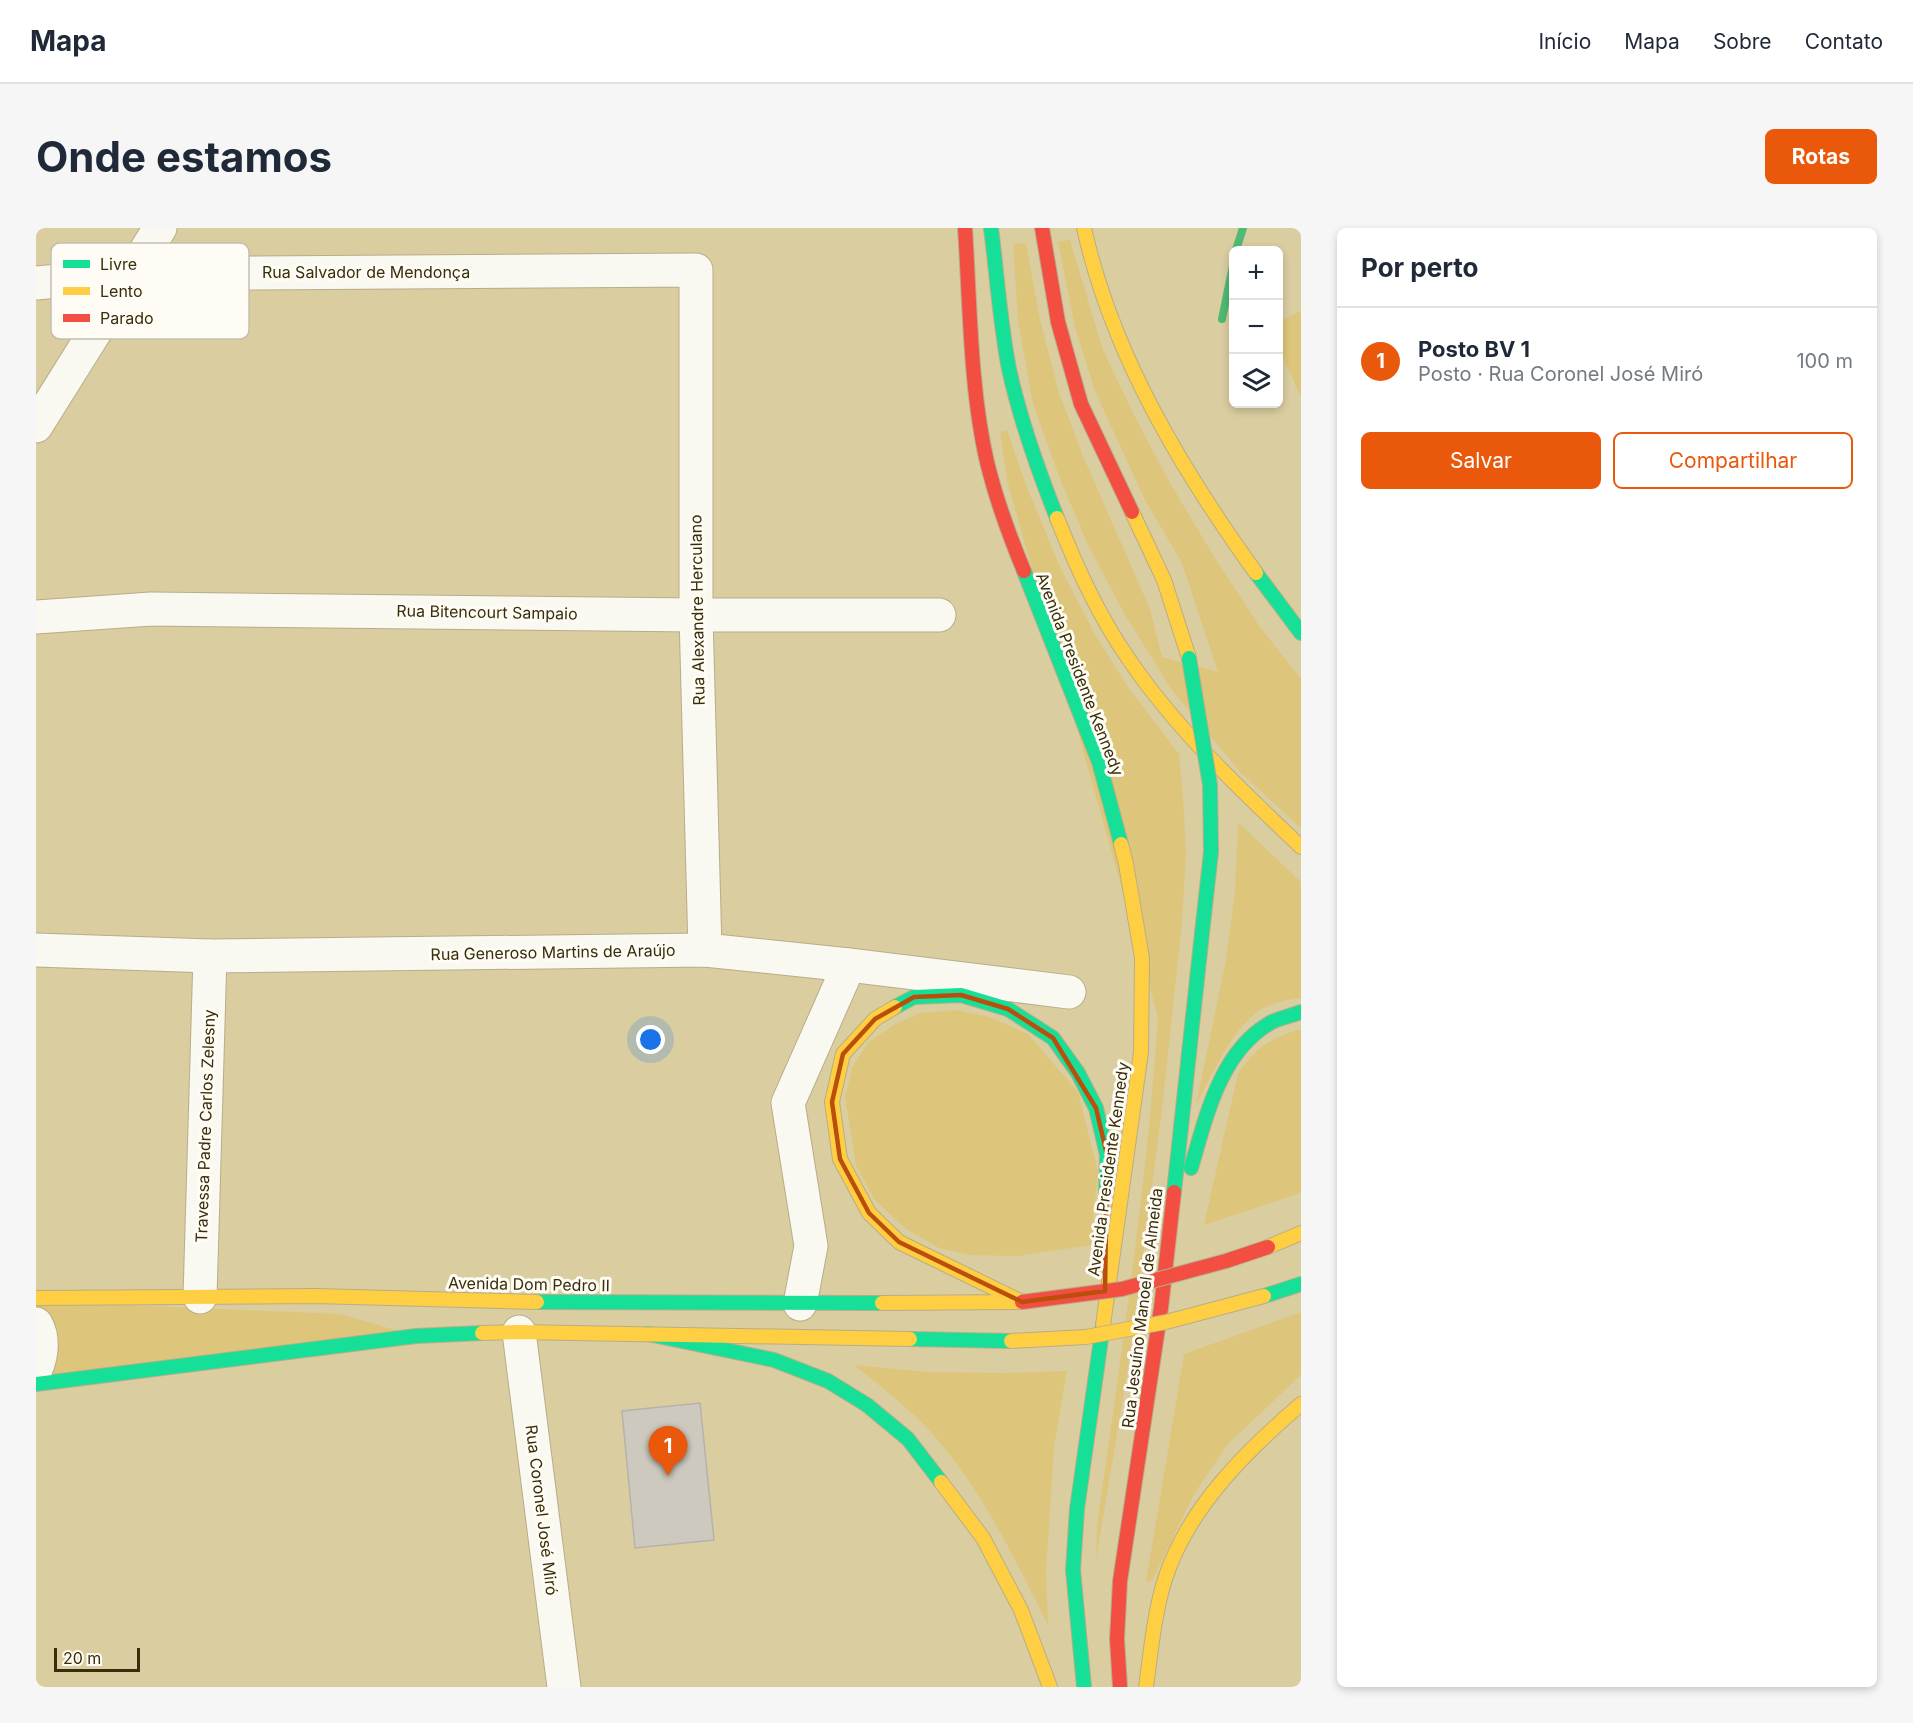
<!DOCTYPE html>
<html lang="pt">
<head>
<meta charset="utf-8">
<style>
	:root { --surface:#fff; --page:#f6f6f7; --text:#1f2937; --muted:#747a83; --line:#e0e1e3; --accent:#ea580c }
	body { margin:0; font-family:Inter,sans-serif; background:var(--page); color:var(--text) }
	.controls { position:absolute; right:18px; top:18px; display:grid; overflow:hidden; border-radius:9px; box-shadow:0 3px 9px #0003 }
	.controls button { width:54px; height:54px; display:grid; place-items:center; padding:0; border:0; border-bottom:2px solid var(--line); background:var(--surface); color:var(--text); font:30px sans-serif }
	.scale { position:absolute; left:18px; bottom:15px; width:86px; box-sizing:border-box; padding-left:6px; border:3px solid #382e0b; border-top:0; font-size:16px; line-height:21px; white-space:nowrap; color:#382e0b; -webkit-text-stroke:4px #fefcf4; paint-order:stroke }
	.you { position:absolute; left:615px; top:812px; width:21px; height:21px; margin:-15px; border:4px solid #fff; border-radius:50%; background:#1a73e8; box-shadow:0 0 0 9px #1a73e833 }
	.badge { display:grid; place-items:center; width:39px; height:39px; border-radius:50%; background:var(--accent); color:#fff; font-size:20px; font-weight:700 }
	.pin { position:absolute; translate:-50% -50px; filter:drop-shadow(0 2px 3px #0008) }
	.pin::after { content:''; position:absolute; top:32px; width:21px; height:18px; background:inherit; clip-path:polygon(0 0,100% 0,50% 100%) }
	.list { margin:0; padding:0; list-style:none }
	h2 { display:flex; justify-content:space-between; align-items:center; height:78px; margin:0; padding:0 24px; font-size:26px }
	h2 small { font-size:20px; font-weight:400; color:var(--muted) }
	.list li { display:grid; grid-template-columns:39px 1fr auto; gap:18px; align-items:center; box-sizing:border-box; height:108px; padding:0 24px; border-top:2px solid var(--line) }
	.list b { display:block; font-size:22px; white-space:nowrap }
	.list p { margin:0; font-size:20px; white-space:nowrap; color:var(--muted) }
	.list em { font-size:20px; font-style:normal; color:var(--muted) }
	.actions { display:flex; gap:12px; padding:18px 24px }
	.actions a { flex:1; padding:14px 0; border:2px solid var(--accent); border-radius:9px; text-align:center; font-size:21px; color:var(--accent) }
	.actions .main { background:var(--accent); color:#fff }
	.icon { flex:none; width:33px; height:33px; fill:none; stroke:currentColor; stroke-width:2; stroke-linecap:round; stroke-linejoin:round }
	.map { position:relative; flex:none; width:1265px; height:1459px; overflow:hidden; border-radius:9px }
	header { display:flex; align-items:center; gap:36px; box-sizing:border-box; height:84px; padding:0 30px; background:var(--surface); border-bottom:2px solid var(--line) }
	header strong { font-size:28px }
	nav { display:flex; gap:33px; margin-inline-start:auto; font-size:21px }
	.intro { display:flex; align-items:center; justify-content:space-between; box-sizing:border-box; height:144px; padding:0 36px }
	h1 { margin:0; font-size:42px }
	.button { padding:15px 27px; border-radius:9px; background:var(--accent); color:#fff; font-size:21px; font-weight:700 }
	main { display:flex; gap:36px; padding:0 36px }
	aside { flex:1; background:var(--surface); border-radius:9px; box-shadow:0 3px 9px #0003 }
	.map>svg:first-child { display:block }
	.green { fill:#ddc67b }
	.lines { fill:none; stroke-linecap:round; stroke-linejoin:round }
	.stream { stroke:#4eba73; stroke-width:8 }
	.building { fill:#cdc9be; stroke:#b6b3ac; stroke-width:1.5 }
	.street-casing { stroke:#b8ad89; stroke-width:35 }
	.fast-casing { stroke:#b8ad89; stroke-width:16 }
	.slow-casing { stroke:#b8ad89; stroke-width:16 }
	.jam-casing { stroke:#b8ad89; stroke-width:16 }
	.street { stroke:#f9f8f1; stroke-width:33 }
	.fast { stroke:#16e098; stroke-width:14 }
	.slow { stroke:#ffcf43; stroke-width:14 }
	.jam { stroke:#f24e42; stroke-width:14 }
	.fast-bridge-casing { stroke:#b8ad89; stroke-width:16; stroke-linecap:butt }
	.slow-bridge-casing { stroke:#b8ad89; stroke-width:16; stroke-linecap:butt }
	.jam-bridge-casing { stroke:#b8ad89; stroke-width:16; stroke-linecap:butt }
	.fast-bridge { stroke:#16e098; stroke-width:14 }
	.slow-bridge { stroke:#ffcf43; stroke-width:14 }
	.jam-bridge { stroke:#f24e42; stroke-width:14 }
	.marked { fill:none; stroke:#bc4e0c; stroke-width:4.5; stroke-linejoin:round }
	.labels { text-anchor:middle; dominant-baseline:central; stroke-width:6; stroke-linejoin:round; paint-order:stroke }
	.street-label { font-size:16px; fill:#382e0b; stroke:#fefcf4 }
	.key { fill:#fefcf4; stroke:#c3beae; stroke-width:1.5 }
	.key-label { font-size:16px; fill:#382e0b }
</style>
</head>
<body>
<header>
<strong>Mapa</strong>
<nav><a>Início</a><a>Mapa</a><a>Sobre</a><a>Contato</a></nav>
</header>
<div class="intro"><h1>Onde estamos</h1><a class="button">Rotas</a></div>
<main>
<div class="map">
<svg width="1265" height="1459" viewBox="0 0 1265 1459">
	<rect width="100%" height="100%" fill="#dacda0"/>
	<!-- green -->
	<g class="green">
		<path d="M1034,12L1067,122L1098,187L1134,255L1177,327L1224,399L1265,451V600L1204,544L1136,462L1089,387L1052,317L1024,251L997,176L982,93L977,16L990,15L1004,92L1023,165L1047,228L1114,381L1126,429L1182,444L1146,335L1108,270L1059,163L1039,99L1022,14Z"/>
		<path d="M1265,83V169L1243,121L1242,94Z"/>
		<path d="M971,202L990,257L1024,339L1057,403L1092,459L1143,526L1147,568L1150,624L1146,694L1127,873L1093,1134L1060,1332L1061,1299C1084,1130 1111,960 1122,789L971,252L964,204Z"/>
		<path d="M1202,594L1265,654V770C1250,772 1233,775 1221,784C1192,807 1177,846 1160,877L1190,732L1199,664Z"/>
		<path d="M920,782L954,789L992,806L1042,864L1062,944L1055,1017L982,1028L933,1027L903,1020L869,1000L839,972L820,938L809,869L817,838L832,815L856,798L884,785Z"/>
		<path d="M1261,802H1265V965L1168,997L1202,845C1221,820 1231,812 1261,802Z"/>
		<path d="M0,1073L304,1086L373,1106L0,1152Z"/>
		<path d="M1265,1084V1147L1192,1216L1158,1266L1116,1353L1110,1354L1148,1126Z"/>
		<path d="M818,1137L892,1144L969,1145L1031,1143L1018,1220L1010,1343L1012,1397C979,1332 948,1265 900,1210C876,1182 846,1160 818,1137Z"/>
	</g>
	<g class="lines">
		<!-- stream -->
		<g class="stream">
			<path d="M1200,22L1207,0"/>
			<path d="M1186,91L1198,33"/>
		</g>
	</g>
	<!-- building -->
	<path class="building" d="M664,1175L678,1312L599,1320L586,1183Z"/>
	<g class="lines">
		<!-- street casing -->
		<g class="street-casing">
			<g id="street">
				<path d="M0,55L94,46L660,42V387L669,722"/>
				<path d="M0,198L124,0"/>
				<path d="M0,389L115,381L660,387H903"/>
				<path d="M0,722L174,728L669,722L813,737L1033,764"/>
				<path d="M164,1069L174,728"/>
				<path d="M764,1076L775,1018L752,875L813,737"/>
				<path d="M0,1096C8,1110 6,1127 0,1141"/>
				<path d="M483,1104L528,1459"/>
			</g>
		</g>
		<!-- fast casing -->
		<g class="fast-casing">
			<g id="fast">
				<path d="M955,0C961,47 964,95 973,141C984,192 1002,242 1021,290"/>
				<path d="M988,343L1063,534L1085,616"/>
				<path d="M1220,345L1265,405"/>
				<path d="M859,779L878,769L925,767L972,781L1017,810L1042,845L1060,880L1071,927L1070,963"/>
				<path d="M1155,940C1170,889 1184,824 1234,795C1243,790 1255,788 1265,784"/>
				<path d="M1138,964L1166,705"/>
				<path d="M1228,1068L1265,1056"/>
				<path d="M501,1074L846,1075"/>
				<path d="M612,1106L738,1132L792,1153L831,1177L872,1211L905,1254"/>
				<path d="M874,1111L975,1113"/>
				<path d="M0,1156L380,1108L446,1105"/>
				<path d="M1048,1459L1037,1342L1041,1281L1067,1097"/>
			</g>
		</g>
		<!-- slow casing -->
		<g class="slow-casing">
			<g id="slow">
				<path d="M1048,0C1076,126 1145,241 1220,345"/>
				<path d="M1096,284L1128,352L1153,430"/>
				<path d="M1021,290C1041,340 1063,389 1094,433C1142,503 1204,561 1265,619"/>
				<path d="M859,779L839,791L807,826L796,874L804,931L833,985L863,1014L986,1074"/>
				<path d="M1232,1019L1265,1005"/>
				<path d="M0,1070L279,1068L501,1074"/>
				<path d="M846,1075L986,1074"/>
				<path d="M1067,1097L1105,824L1106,730L1090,636L1085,616"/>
				<path d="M446,1105L483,1104L874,1111"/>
				<path d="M905,1254L947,1310L985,1382L1014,1459"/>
				<path d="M1110,1459C1115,1423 1118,1386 1129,1351C1152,1280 1210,1223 1265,1176"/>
			</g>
		</g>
		<!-- jam casing -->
		<g class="jam-casing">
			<g id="jam">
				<path d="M929,0C934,75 934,161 951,234C960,271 973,307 988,343"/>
				<path d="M1006,0L1022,94L1045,176L1096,284"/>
				<path d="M1084,1459L1081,1411L1084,1353L1125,1080L1138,964"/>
			</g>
		</g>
		<!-- street -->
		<use href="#street" class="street"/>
		<!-- fast -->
		<use href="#fast" class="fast"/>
		<!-- slow -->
		<use href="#slow" class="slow"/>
		<!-- jam -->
		<use href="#jam" class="jam"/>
		<!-- fast-bridge casing -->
		<g class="fast-bridge-casing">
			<path id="fast-bridge" d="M1153,430L1174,557L1175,624L1166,705"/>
		</g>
		<!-- slow-bridge casing -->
		<g class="slow-bridge-casing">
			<path id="slow-bridge" d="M975,1113L1050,1109L1130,1094L1228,1068"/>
		</g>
		<!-- jam-bridge casing -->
		<g class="jam-bridge-casing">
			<path id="jam-bridge" d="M986,1074L1086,1061L1190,1033L1232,1019"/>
		</g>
		<!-- fast-bridge -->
		<use href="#fast-bridge" class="fast-bridge"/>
		<!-- slow-bridge -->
		<use href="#slow-bridge" class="slow-bridge"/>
		<!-- jam-bridge -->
		<use href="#jam-bridge" class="jam-bridge"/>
	</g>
	<!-- marked area -->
	<path class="marked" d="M925,767L972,781L1017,810L1060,880L1071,927L1069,1063L986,1074L863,1014L833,985L804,931L796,874L807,826L839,791L878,769Z"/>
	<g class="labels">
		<!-- street labels -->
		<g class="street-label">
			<text x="330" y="44">Rua Salvador de Mendonça</text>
			<text transform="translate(661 382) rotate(-91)">Rua Alexandre Herculano</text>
			<text transform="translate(451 384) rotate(1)">Rua Bitencourt Sampaio</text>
			<text transform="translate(1044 446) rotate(69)">Avenida Presidente Kennedy</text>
			<text transform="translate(517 724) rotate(-1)">Rua Generoso Martins de Araújo</text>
			<text transform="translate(169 898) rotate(-88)">Travessa Padre Carlos Zelesny</text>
			<text transform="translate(1072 941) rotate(-82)">Avenida Presidente Kennedy</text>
			<text transform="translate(493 1056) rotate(1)">Avenida Dom Pedro II</text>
			<text transform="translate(1106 1080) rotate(-83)">Rua Jesuíno Manoel de Almeida</text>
			<text transform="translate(506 1282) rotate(83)">Rua Coronel José Miró</text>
		</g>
	</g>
	<!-- legend -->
	<rect x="15" y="15" width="198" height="96" rx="9" class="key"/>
	<rect x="27" y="32" width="27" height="8" fill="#16e098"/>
	<rect x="27" y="59" width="27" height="8" fill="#ffcf43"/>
	<rect x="27" y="86" width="27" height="8" fill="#f24e42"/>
	<g class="key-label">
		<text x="64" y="42">Livre</text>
		<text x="64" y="69">Lento</text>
		<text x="64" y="96">Parado</text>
	</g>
</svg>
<div class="controls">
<button>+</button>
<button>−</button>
<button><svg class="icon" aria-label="layers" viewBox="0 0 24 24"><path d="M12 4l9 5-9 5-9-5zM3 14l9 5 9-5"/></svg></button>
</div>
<div class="scale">20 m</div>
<div class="you"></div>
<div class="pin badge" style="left:632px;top:1248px">1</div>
</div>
<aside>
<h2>Por perto<small></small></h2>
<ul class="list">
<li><span class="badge">1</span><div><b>Posto BV 1</b><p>Posto · Rua Coronel José Miró</p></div><em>100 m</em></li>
</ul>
<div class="actions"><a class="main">Salvar</a><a>Compartilhar</a></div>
</aside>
</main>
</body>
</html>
